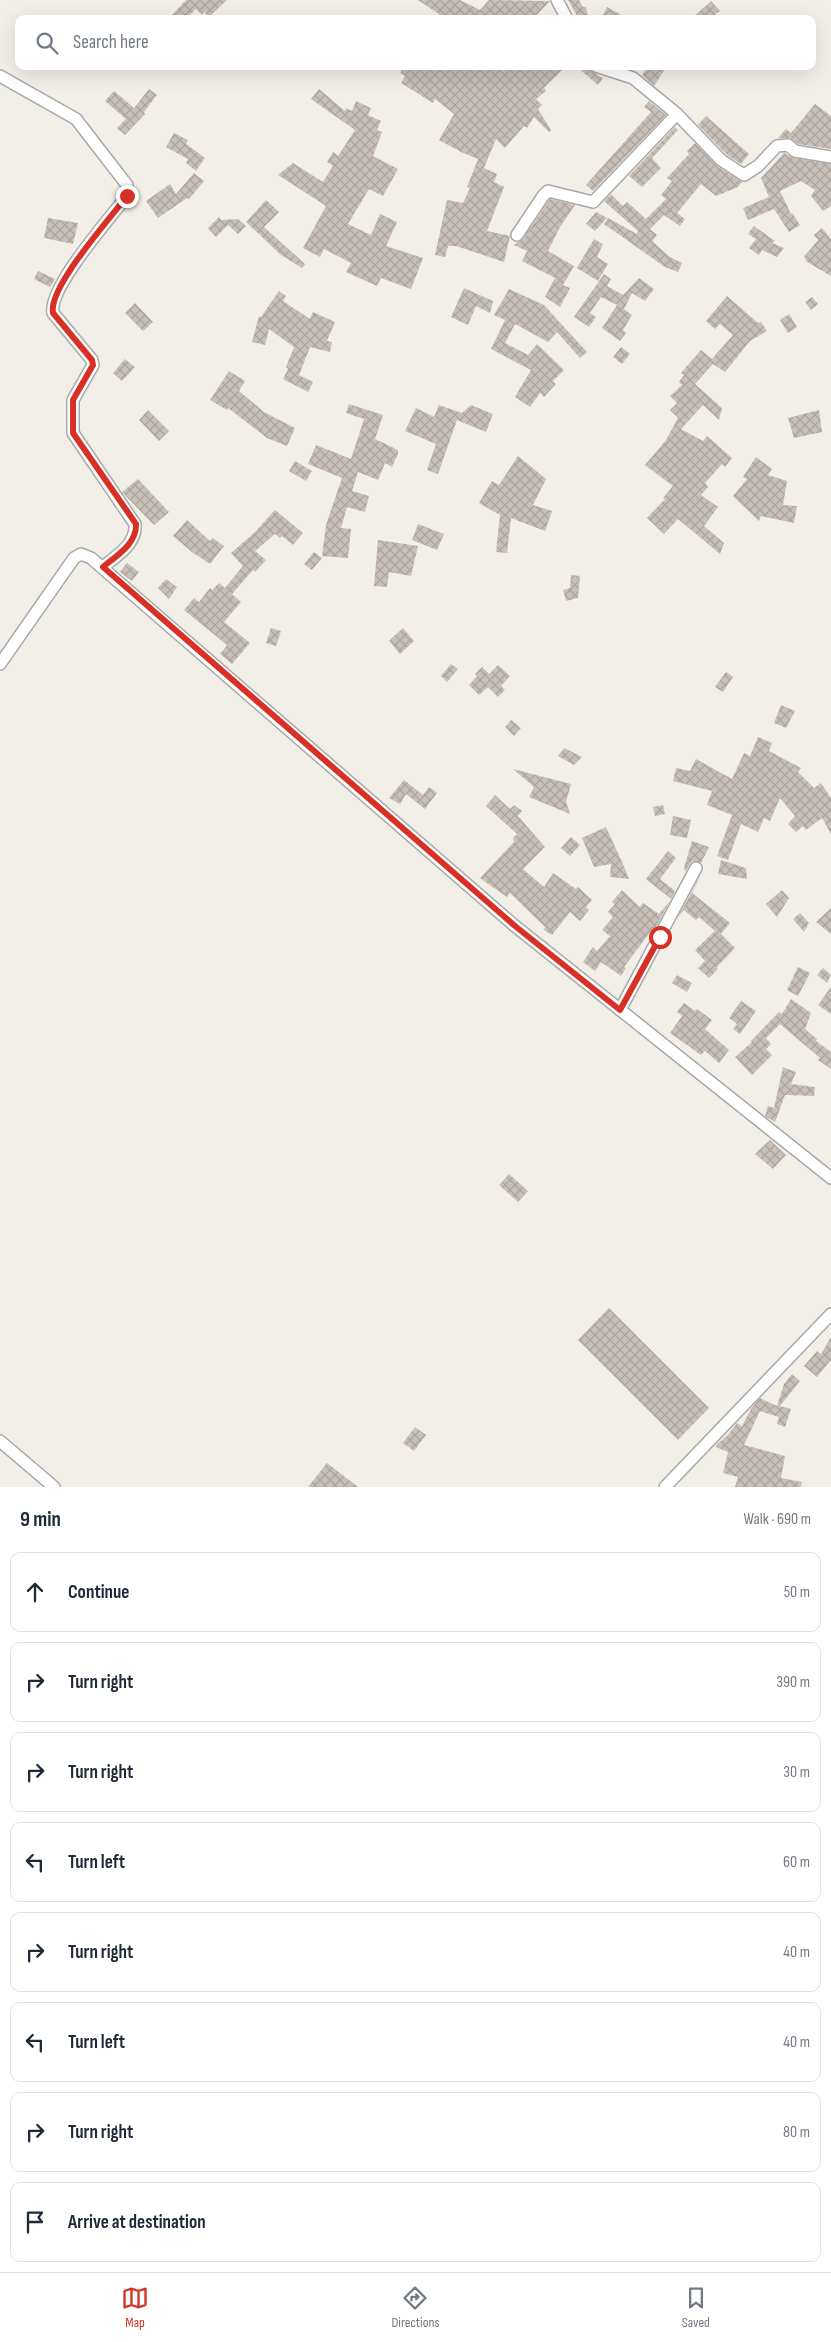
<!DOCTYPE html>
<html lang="en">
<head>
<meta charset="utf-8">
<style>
	:root { --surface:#fff; --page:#f6f6f7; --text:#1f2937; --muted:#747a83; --line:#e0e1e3; --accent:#d93025 }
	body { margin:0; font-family:"Sofia Sans Condensed",sans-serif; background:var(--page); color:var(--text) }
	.stop { position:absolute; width:15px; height:15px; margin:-11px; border:4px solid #d93025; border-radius:50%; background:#fff }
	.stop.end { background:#d93025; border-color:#fff; box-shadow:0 1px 5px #0008 }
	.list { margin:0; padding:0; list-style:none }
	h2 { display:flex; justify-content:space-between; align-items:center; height:65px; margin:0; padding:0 20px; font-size:21px }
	h2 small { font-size:16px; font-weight:400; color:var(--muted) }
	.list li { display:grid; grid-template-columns:32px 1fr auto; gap:15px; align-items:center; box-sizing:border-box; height:80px; margin:0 10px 10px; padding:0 10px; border:1px solid var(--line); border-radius:10px }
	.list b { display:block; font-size:19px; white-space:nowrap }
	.list em { font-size:16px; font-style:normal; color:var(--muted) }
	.icon { flex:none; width:28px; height:28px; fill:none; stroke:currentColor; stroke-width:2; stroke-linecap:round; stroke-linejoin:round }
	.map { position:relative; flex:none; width:831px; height:1487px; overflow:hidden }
	.search { position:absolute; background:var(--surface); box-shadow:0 5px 20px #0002; left:15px; right:15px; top:15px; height:55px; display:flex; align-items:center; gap:12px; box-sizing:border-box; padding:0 18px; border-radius:10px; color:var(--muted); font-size:19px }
	.sheet { height:785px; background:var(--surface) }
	nav { display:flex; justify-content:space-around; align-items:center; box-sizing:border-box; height:70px; border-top:1px solid var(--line); background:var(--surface); font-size:14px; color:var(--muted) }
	nav a { display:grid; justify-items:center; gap:2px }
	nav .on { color:var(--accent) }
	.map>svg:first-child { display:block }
	.building { fill:url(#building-cross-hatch) }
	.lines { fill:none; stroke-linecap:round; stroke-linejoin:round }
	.minor-casing { stroke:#a9a9a9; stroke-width:14 }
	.minor { stroke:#fff; stroke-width:11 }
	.route { stroke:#d93025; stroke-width:6 }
</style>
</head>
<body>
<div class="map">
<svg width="831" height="1487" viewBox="0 0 831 1487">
	<defs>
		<pattern id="building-cross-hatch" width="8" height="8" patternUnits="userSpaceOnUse" patternTransform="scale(1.25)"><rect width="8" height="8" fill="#c7bfb8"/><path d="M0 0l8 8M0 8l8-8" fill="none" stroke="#aba49e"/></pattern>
	</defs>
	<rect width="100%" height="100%" fill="#f2efe9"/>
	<!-- building -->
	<g class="building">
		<path d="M186,0H227L209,17L204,12L202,15L196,9L186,19H168Z"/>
		<path d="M418,0H460L480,10L489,0L550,1L533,19H437L439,14Z"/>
		<path d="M568,0H579L583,7H586L588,19H579Z"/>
		<path d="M711,1L720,11L715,14L719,19H691Z"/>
		<path d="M607,7L629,19H601Z"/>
		<path d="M404,66H498L503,71L506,66H566L544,88L546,91L536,99L542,105L538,109L551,130L549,132L534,117L527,128L524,126L505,148L496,139L484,168L497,174L494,182L504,187L487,231L510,236L504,262L456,246H448L445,257L435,255L447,200L463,203L470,188L467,187L478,159L461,152L439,140L454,114L435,99L433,103L401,83L405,76L400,73Z"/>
		<path d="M576,66H589L591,71L603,78L598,85Z"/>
		<path d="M648,66H667L654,86L642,75Z"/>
		<path d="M149,89L157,95L144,112L145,114L125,135L117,128L126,119L105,101L114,91L134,108Z"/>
		<path d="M319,89L345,111L346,108L352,111L356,101L371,108L368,115L381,121L377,130L382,132L373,156L398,169L383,196L369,189L348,224L371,235L380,214L397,222L386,246L423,258L411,289L381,278L377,286L346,272L351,263L324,249L320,257L303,248L326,206L278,175L293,163L323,182L333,166L327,162L333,152L338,156L355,130L311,99Z"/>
		<path d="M649,101L666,115L593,191L586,185L651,112L644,107Z"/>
		<path d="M815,104L831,116V149L798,144L790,138H778L786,129L791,133Z"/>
		<path d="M706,116L749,154L741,164L726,154L698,125Z"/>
		<path d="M675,127L678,130L652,158L661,168L642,187L629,176Z"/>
		<path d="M174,133L188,140L186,144L205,158L196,171L186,163L188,159L166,147Z"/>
		<path d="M695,143L717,166L742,182L738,187L716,196L701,184L677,213L685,219L680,226L664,215L650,229L657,235L652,241L670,257L682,263L678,272L665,267L604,224L608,218L637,234L638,231L604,201L611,194L623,206L627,202L646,219L666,199L661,195L672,181L667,178L689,154L687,151Z"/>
		<path d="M784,153L794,158L831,164V206L823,211L811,196L815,190L801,181L780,191L791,214L792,213L800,225L789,232L774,209L748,220L743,208L769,197L761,178Z"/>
		<path d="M194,173L204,181L189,199L187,198L158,218L146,201L170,184L176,194Z"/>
		<path d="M550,199L575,205L560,227L548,251L574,266L563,285L570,288L560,307L545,297L555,278L522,261L527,251L514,245L523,239Z"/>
		<path d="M266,200L279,212L264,227L305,264L302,268L281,255L246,222Z"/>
		<path d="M596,212L607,218L595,231L586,224Z"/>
		<path d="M219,217L221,220L238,219L246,226L238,234L228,225L216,237L208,228Z"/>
		<path d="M48,218L78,223L73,244L44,238Z"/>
		<path d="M754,226L775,241L772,243L784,248L777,257L762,250L759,255L749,248L756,239L748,234Z"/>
		<path d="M822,228L831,239V276L807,262L804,257L818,240L814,235Z"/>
		<path d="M594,239L603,244L597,257L608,264L598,281L577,268Z"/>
		<path d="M38,271L55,279L50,287L34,279Z"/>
		<path d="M604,274L611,279L607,286L623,295L639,278L654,289L645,301L632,293L624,309L632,315L623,330L626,333L620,341L602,328L617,305L601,297L590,313L596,317L589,327L574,317Z"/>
		<path d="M464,288L493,301L490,313L476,306L468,325L451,317Z"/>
		<path d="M509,289L544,305L587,352L580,358L557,332L548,342L515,324L505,343L528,355L537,344L564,370L553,381L556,384L544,397L540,393L530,407L515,397L531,370L491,349L505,320L494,315Z"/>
		<path d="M279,291L286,296L283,301L310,319L313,312L335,322L327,341L332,342L330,352L310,347L299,375L313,382L308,392L283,379L288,369L286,367L294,347L269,329L265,345L252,342L259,316L261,317Z"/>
		<path d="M727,296L758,323L761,322L767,331L750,341L725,372L713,364L695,384L722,408L719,420L703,405L681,429L703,441L707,436L732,458L725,467L722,464L705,483L708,487L701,495L718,507L704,526L724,543L720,554L678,519L664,534L647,518L665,499L663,498L673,486L645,465L666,440L678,418L670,410L677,403L670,396L682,385L679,382L684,375L681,373L701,350L712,359L733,335L720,324L715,329L706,321Z"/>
		<path d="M812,297L818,304L811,310L805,302Z"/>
		<path d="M135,303L153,322L143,331L125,313Z"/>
		<path d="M789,314L797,327L788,333L780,320Z"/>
		<path d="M621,347L630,354L622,364L613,357Z"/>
		<path d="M125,359L135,367L122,381L113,373Z"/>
		<path d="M229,371L245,381L239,391L264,412L295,428L287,446L267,438L228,408L227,410L210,400Z"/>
		<path d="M349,404L383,415L375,439L398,450V454L392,467L385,463L378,480L358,472L352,491L369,496L365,512L347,507L341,528L351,529L348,558L322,556L326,525L342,478L308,464L316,445L351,459L364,419L346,413Z"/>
		<path d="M439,405L462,413L471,405L493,414L486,432L457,420L438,474L427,470L436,444L405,431L416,408L434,417Z"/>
		<path d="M148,410L169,431L159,441L139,420Z"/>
		<path d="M819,410L822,432L794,438L788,418Z"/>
		<path d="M518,456L546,479L533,505L552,511L545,531L511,518L507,553L496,552L500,515L479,503L492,481L499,485Z"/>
		<path d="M756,457L772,469L768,475L787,481L783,505L797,506L794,523L761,516L759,521L733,496L747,479L743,477Z"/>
		<path d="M295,461L312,471L306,481L289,471Z"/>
		<path d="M138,479L169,512L154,525L122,492Z"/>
		<path d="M275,510L303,533L293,545L282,536L280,538L275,534L255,551L266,560L255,572L253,570L232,594L241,602L224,622L250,643L232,664L220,654L227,645L184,610L194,598L199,602L210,588L212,590L219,583L225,588L243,566L231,553L255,532Z"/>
		<path d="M187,520L210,541L213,538L224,546L210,564L192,552L173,536Z"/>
		<path d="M418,524L444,534L437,550L412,540Z"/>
		<path d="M378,540L418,546L411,576L389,572L387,587L374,586Z"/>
		<path d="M314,552L322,558L312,570L304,564Z"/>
		<path d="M127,563L139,572L132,581L120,572Z"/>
		<path d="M571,575L580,576L578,598L566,601L563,590L570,588Z"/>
		<path d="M166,579L177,587L169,599L158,588Z"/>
		<path d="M271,628L281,631L276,646L266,643Z"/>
		<path d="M403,628L414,641L400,654L389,641Z"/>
		<path d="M451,664L458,669L447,682L441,676Z"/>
		<path d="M498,665L510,676L501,686L505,690L498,697L488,687L479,695L469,685L477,676L475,674L482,667L489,674Z"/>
		<path d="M726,672L733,677L723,692L715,687Z"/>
		<path d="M781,705L795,711L786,728L774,723Z"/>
		<path d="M511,720L521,728L514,736L505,727Z"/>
		<path d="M758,737L772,743L769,751L801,768L798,772L814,788L821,783L831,798V834L822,818L806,830L803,826L796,832L788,824L795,816L780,798L770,821L764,818L758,832L741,824L728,860L717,856L732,815L707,805L712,791L673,781L676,768L690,771L696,759L732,779L744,753L750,756Z"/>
		<path d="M564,748L582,757L574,765L558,756Z"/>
		<path d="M513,769L571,784L566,802L570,814L529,797L534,787Z"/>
		<path d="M404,780L423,795L429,787L437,793L425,809L406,794L400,804L389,798Z"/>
		<path d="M495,795L510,809L514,805L522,811L518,816L545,847L523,869L544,887L553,873L576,889L578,887L592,900L586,907L589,910L580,921L570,912L552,935L544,930L545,927L510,893L507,897L480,878L514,842L513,838L517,834L486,806Z"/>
		<path d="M663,805L665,814L655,816L653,807Z"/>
		<path d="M673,816L691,820L687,838L670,835Z"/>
		<path d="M606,827L622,862L629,879L610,877L611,864L594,867L582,838Z"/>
		<path d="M571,837L580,845L570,856L561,848Z"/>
		<path d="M692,841L709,847L701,863L692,861L685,872L684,868Z"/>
		<path d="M668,851L676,858L660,879L675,891L671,899L646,879Z"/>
		<path d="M721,860L746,868L747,879L718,874Z"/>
		<path d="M701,875L692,893L730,923L721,934L735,948L716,968L718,969L709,978L698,968L705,961L695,950L715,931L699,917L696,920L684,910L678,917Z"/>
		<path d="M622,890L640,907L643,903L659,914L670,901L653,932L651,931L624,967L626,968L621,976L601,962L595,971L583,962L593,947L597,951L610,936L602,930L613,917L608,912L615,904L612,902Z"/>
		<path d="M782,890L789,898L777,917L766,904Z"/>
		<path d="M831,908V934L816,922Z"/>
		<path d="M800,913L809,923L804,932L793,919Z"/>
		<path d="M798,967L810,973L798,996L787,990Z"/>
		<path d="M823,968L831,975L827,983L817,975Z"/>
		<path d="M677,975L692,983L687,992L672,983Z"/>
		<path d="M831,987V1014L818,1005Z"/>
		<path d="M791,999L811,1013L805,1029L817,1039L816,1041L831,1052V1069L818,1060L820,1058L780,1024L766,1038L771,1044L766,1049L772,1055L752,1075L735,1057L752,1042L751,1041L779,1012L782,1014Z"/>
		<path d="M741,1001L756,1011L740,1034L733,1029L737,1024L729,1018Z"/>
		<path d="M684,1003L695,1011L697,1009L712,1020L705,1029L729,1050L719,1063L705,1051L701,1055L670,1033L682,1016L677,1012Z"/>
		<path d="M783,1067L796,1072L791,1084L815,1087L814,1096L785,1095L775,1122L765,1116L768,1106L774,1108Z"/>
		<path d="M770,1140L786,1155L773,1169L755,1154Z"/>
		<path d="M509,1174L528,1191L518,1202L499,1185Z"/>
		<path d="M609,1308L709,1408L678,1440L578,1340Z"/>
		<path d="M831,1337V1360L817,1377L804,1366L817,1351L821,1354Z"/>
		<path d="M792,1374L800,1381L780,1406L791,1409L785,1427L777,1424L779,1417L760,1411L744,1445L785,1456L781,1478L802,1482L801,1487H735L738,1477L723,1473L728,1452L716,1447L717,1444L727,1436L737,1423L742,1426L751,1409L760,1398L777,1406L784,1384Z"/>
		<path d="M415,1427L426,1435L414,1451L403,1443Z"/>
		<path d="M327,1463L358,1487H308Z"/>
	</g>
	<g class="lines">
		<!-- minor casing -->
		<g class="minor-casing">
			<g id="minor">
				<path d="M557,0L567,19"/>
				<path d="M596,66L633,78L677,114L721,160L744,175L758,166L777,146L788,145L795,151L831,157"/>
				<path d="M0,76L76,119L127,185V196C110,218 48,288 53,313L92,360L93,365L73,400V433L135,524C137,544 116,556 103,567"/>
				<path d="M517,235L543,196L548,191L593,202L596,199L677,114"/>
				<path d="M0,664L74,558L81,554L91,558L515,926L831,1178"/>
				<path d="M620,1010L696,868"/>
				<path d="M0,1441L54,1487"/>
				<path d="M665,1487L831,1314"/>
			</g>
		</g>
		<!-- minor -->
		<use href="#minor" class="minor"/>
	</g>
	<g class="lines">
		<!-- route -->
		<path class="route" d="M127,196C110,219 48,287 53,313L92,360L93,365L73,400V433L136,524C137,544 116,556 103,567L515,926L620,1010L660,937"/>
	</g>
</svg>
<div class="stop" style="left:660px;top:937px"></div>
<div class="stop end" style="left:127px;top:196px"></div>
<div class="search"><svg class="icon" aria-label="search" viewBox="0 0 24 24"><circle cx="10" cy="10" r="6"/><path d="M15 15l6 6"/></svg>Search here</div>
</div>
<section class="sheet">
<h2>9 min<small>Walk · 690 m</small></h2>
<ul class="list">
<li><svg class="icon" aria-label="ahead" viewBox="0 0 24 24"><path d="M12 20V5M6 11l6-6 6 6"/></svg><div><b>Continue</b></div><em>50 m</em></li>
<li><svg class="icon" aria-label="right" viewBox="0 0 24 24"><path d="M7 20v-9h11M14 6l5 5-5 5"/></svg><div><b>Turn right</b></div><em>390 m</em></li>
<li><svg class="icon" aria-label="right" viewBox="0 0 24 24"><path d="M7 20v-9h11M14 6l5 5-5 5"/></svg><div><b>Turn right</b></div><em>30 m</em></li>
<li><svg class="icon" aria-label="left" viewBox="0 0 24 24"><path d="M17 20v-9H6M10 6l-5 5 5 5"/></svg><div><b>Turn left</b></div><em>60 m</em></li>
<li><svg class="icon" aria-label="right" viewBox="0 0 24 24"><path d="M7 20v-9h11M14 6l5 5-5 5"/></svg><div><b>Turn right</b></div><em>40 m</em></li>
<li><svg class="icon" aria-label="left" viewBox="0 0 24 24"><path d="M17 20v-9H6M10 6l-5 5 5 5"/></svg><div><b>Turn left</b></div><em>40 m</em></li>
<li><svg class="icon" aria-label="right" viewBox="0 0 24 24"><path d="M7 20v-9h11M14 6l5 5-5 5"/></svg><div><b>Turn right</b></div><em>80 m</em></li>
<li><svg class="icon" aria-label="arrive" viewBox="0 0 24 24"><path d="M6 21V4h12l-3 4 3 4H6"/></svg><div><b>Arrive at destination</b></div></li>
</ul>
</section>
<nav>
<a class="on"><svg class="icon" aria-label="map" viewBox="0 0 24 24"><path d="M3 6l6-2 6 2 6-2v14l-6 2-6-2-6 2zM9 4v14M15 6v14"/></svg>Map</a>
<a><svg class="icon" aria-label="directions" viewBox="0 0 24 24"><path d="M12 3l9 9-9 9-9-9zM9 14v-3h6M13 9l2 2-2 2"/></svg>Directions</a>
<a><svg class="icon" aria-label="saved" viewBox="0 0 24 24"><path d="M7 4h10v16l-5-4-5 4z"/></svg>Saved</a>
</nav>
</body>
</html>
